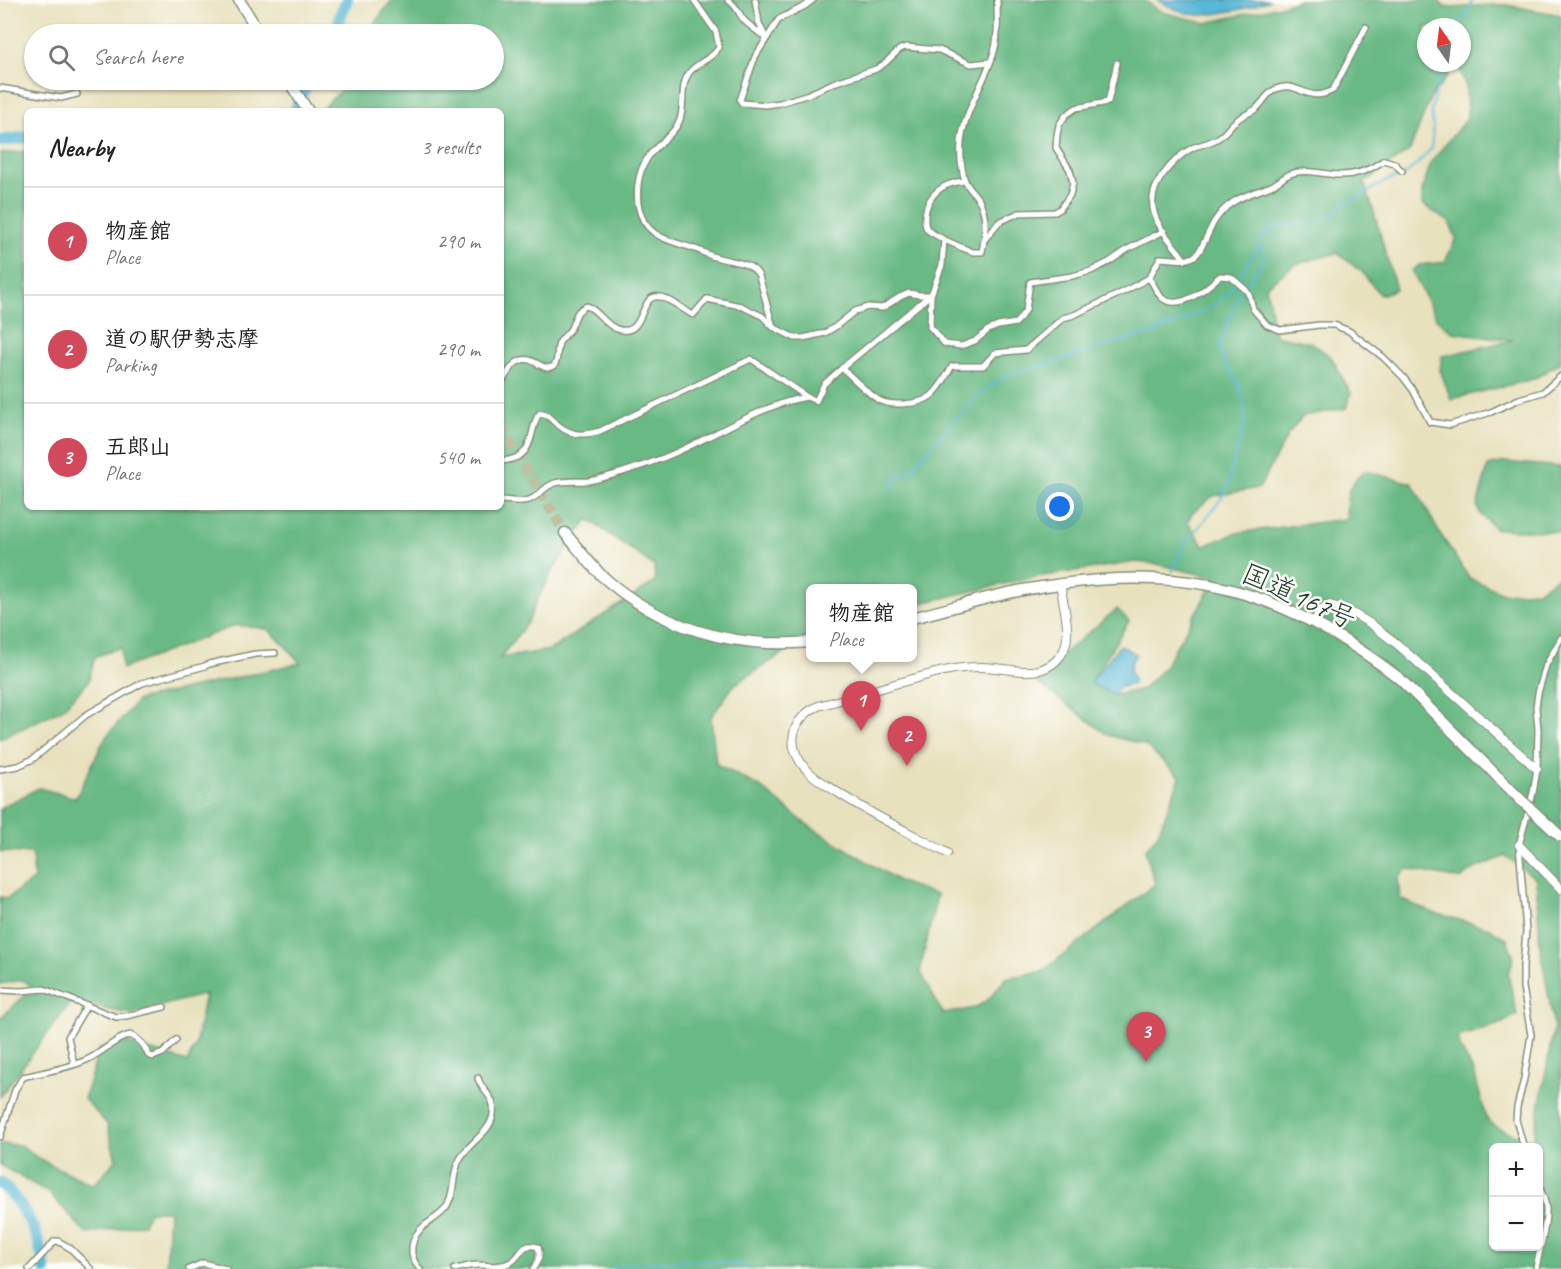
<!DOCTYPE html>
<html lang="en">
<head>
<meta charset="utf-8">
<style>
	:root { --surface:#fff; --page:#f6f6f6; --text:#222; --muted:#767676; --line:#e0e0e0; --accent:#d1495b }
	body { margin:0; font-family:Caveat,"Klee One",sans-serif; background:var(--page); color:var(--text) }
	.controls { position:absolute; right:18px; bottom:18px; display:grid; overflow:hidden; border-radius:9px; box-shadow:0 2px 4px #0004 }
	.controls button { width:54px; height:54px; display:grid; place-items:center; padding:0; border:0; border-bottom:2px solid var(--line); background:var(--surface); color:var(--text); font:30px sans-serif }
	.compass { position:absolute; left:1417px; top:18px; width:54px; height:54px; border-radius:50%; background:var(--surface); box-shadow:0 2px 4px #0004; rotate:346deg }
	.you { position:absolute; left:1060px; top:507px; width:21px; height:21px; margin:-15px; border:4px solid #fff; border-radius:50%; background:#1a73e8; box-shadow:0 0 0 9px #1a73e833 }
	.badge { display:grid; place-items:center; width:39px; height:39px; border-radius:50%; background:var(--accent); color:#fff; font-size:20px; font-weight:700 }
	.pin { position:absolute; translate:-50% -50px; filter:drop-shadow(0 2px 3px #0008) }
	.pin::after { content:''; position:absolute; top:32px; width:21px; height:18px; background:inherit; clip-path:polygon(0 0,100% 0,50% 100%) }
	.popup { position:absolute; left:806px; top:584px; width:111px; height:78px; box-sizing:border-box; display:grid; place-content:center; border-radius:9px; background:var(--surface); filter:drop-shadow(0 2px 4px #0005); font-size:20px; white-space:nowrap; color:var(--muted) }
	.popup b { font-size:22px; color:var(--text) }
	.popup::after { content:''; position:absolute; left:50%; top:100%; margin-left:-12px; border:12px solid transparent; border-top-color:var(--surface) }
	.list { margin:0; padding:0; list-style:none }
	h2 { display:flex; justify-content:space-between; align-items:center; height:78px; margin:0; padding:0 24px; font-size:26px }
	h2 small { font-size:20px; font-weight:400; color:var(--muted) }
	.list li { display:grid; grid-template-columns:39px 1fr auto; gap:18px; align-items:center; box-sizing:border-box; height:108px; padding:0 24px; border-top:2px solid var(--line) }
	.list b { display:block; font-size:22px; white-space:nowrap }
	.list p { margin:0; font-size:20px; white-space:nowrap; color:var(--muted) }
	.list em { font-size:20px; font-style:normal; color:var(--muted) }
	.icon { flex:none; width:33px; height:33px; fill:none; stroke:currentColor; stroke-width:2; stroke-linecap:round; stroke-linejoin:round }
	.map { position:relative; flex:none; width:1561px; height:1269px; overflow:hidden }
	.search { position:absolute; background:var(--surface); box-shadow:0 2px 4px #0004; left:24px; top:24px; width:480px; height:66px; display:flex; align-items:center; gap:15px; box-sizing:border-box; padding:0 21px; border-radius:33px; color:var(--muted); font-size:22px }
	.panel { position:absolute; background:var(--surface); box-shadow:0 2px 4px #0004; left:24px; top:108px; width:480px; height:402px; border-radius:9px }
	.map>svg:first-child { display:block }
	.forest { fill:#69b985; stroke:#447b5c; stroke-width:1.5; fill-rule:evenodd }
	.water { fill:#58b8d7; stroke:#3c7a86; stroke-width:1.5 }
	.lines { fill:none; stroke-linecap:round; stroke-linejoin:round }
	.stream { stroke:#58b8d7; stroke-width:2 }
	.river { stroke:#58b8d7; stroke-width:12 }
	.highway-tunnel { stroke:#c0c0a2; stroke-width:10; stroke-dasharray:10 5; stroke-linecap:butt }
	.street-casing { stroke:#848f79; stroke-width:8 }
	.secondary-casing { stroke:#848f79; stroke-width:10 }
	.highway-casing { stroke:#848f79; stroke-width:13 }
	.street { stroke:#fff; stroke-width:5 }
	.secondary { stroke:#fff; stroke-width:8 }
	.highway { stroke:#fff; stroke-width:10 }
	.highway-bridge-casing { stroke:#848f79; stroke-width:13; stroke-linecap:butt }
	.highway-bridge { stroke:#fff; stroke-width:10 }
	.labels { text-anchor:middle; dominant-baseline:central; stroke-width:5; stroke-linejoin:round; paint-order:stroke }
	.street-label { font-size:28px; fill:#1f3d34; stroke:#fdfcf7 }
</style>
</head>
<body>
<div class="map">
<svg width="1561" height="1269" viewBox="0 0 1561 1269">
	<rect width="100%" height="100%" fill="#fdfcf7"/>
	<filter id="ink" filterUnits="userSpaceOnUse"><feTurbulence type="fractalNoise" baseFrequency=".0167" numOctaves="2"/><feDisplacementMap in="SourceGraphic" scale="12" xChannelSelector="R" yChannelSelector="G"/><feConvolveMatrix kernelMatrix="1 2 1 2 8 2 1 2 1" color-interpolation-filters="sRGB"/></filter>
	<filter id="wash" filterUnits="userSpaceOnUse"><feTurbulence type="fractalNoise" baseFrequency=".008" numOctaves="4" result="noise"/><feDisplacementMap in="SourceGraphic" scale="24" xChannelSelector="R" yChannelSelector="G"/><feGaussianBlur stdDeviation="1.35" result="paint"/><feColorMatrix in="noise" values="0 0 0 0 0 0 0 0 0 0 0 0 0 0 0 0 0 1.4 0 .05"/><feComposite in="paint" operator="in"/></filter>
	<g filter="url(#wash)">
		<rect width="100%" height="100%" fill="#e8e1be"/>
		<!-- forest -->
		<g class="forest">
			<path d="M392,0H1144L1162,12L1206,23L1276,7L1299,0H1438L1444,7L1452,8L1489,5H1506L1561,15V362L1534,379L1451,399L1440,370L1442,356L1513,340L1452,332L1436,318L1412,271L1419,265L1445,262L1456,238L1449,222L1422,204V191L1431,162L1467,118L1466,87L1457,63L1430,99L1410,150L1364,183L1373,209L1396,289L1380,295L1362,272L1337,253L1296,264L1266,286L1275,335L1312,343L1331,357L1351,393L1346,408L1303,416L1289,433L1259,488L1213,496L1192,513L1188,522L1204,546L1236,533L1346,519C1347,493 1345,489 1364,471L1412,483L1439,532L1469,578L1503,593L1537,591L1561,575V1269H166L169,1211H150L143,1224L87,1234L48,1192L0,1165V1144L21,1145L39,1159L93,1185L116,1160L107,1124L84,1099L99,1049L124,1042L187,1062L195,1046L205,994L131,1014L70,1003L0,1097V1018L33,988L23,980L0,984V897L8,898L34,879L32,853L0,852V808L39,788L76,798L105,738L138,700L300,663L289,650L268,629L236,625L122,669L121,647L95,657L88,682L62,709L0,739V154L27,151V507H501V111H319L350,82L351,80H494V34H368L369,30ZM1426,27H1462V63H1426ZM588,519L654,566L655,582L550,650L500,658L528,622L535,604L556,565ZM1135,562L1157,564L1216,578L1163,669L1143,689L1114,695L1090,683L1129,621L1117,609L1051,664L1034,680L1108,735L1145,745L1180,777L1158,834L1145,850L1155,884L1043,971L1006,978L988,1000L975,1008L943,1014L920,971L937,895L900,882L806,824L760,787L716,764L711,717L734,685L810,636V588H912V605L1030,578ZM1506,856L1536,879L1540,946L1554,1027L1533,1141L1497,1128L1486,1118L1474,1072L1461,1050L1458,1037L1500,1024L1517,1015L1508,974L1514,958L1507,939L1489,928L1434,913L1400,899L1398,879L1407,869L1460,879L1474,869ZM1494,1148H1538V1246H1494Z"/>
			<path d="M1505,462L1561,467V532L1496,529L1481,515L1477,507L1488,466Z"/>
		</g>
		<!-- water -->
		<g class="water">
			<path d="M1157,0H1270C1249,8 1224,14 1201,15C1186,15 1171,7 1157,0Z"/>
			<path d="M1120,645L1136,654L1131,663L1130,672L1133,678V684L1118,688L1114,695L1090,683Z"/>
		</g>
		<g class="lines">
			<!-- stream -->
			<g class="stream">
				<path d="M1456,27C1466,19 1470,13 1472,0"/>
				<path d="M891,488L901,476L911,470L940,436L975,399L1000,379L1016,372L1048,364L1114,343L1155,332L1202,312L1219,301L1228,293L1249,262L1259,246L1260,241L1272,228L1322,219L1329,216L1354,199L1387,181L1407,173L1417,164L1431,149L1433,128L1431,111L1443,63"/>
				<path d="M1172,572L1185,543L1204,521L1221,499L1228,485L1237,448L1245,424L1244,405L1237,381L1225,363L1219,348L1240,290L1260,266L1263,258V250L1259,246"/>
				<path d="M611,1269C628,1263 647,1262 666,1261C695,1260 720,1260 749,1267"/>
			</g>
			<!-- river -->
			<g class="river">
				<path d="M336,34L341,13L347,0"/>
				<path d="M295,111L308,80"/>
				<path d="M0,141L27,137"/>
				<path d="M0,1183C13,1193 29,1217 35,1233C40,1244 42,1257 45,1269"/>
			</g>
		</g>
	</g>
	<g filter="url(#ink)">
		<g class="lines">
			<!-- highway-tunnel -->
			<path class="highway-tunnel" d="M501,427L565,533"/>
			<!-- street casing -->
			<g class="street-casing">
				<g id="street">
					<path d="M694,0L716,32L719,47C713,59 697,62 689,73C679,87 686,107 679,122C673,135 661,142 652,152C640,166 636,185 638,204C644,239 670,240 698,250C705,253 712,257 719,258C733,262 752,262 759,276L773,327"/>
					<path d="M728,0C736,5 738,12 743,19C750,27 759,32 766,38"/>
					<path d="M755,0L759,23L764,34"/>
					<path d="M813,0L805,6L779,19L755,57L740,100L742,103L766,105L780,103L809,94L833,83L876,69L884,64L900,49L906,47L939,50L971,64L990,62"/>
					<path d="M0,88L61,98L77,94"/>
					<path d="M964,181C944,183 928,193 925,215C925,219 924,225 927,229C931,235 965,249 973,252C975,252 980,252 982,252C985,236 988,218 980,202C976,195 970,190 966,183C963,177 962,168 961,161C957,119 981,92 993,55C999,38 997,18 997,0"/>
					<path d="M985,239L999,222L1019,213L1055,212L1060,209L1070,195L1073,183L1070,170L1056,148L1057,135L1059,125L1066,115L1076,108L1108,102L1117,63"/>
					<path d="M944,240L942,265L931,295L930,327L945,344L961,346L975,341L988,330L998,326L1016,323L1026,310L1030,282L1072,276L1091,271L1109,262L1128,249L1164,231"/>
					<path d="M1185,260C1165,233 1138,210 1162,176C1170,165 1179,155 1192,148C1201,144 1213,143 1221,136C1227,131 1231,124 1237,120C1243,115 1251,113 1257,108C1263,102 1268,92 1276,89C1298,79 1307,105 1333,90L1366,27"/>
					<path d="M1149,278C1153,283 1157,293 1162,298C1181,312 1208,287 1220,276L1231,277L1246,290L1250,297L1253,309L1267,325L1280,330L1319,325H1334L1349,331L1383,357L1403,377L1413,390L1430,422L1450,425L1491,412L1519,399L1543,392L1561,376"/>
					<path d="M842,368C853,378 864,390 877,399C888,407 920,405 931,396C941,388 946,376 952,366H983L995,353L1026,350L1063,318L1074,315L1123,292L1149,278L1160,258C1172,258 1187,263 1196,255C1202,250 1209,230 1214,222C1229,198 1246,196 1271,186C1278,183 1283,177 1290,174C1306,168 1324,175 1341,175C1356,175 1372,169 1384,160L1394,163L1402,171"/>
					<path d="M501,383C508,373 515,356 530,360C536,362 541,367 548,368L554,366C559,359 556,351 559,343C562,337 568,334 571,328C576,318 575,310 587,306C599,311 605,325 617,329C647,339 638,292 660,297C669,298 684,310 693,315L707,299L741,306L762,316L773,327L795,338H803L825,333L835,327L855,311L868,307L882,308L900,297L909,293L919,295H931"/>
					<path d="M501,461C526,459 529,448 534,426C536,420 536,417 540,413C547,414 548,416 553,421C569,435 579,437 600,431L751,359L807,397L816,401L824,384L842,368L929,296"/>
					<path d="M501,500C509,500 520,503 529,500C539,497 544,486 555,483C566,480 577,482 588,481C610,477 642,466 663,458C709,440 759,405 807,397"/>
					<path d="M0,769L18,766L33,759L86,715L142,683L205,666L209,664L255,654L275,653"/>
					<path d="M0,990L21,991L44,989L116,1017L126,1016L164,1007"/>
					<path d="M74,1064L68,1037L87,1005"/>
					<path d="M0,1137L15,1090L23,1077C43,1072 65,1069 84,1061C101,1055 113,1039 130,1035C140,1040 144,1044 148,1055L153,1057L163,1053L176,1040"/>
					<path d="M1524,1148L1516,1120L1517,1107L1524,1079L1531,1035L1523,987V966L1526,931L1519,845L1533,793L1537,769L1538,729L1536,707L1538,693L1546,665L1561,638"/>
					<path d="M29,1269L55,1241H58L70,1248L91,1269"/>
					<path d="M189,1269L203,1263L226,1269"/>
					<path d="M420,1269C407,1256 410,1237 425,1225C432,1220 441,1215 446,1208C456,1193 451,1174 460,1159C468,1143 490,1133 493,1115C496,1095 482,1093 478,1078"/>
					<path d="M455,1269C462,1268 470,1265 478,1265C489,1265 501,1268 511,1262C522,1256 521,1241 538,1247C541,1256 538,1261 533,1269"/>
					<path d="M1536,1269C1539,1249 1547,1228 1546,1208C1545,1200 1542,1192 1538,1185"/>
				</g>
			</g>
			<!-- secondary casing -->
			<g class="secondary-casing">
				<g id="secondary">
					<path d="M1314,623L1319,613L1324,608L1330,605L1347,610L1371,624L1397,644L1537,769"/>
					<path d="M1519,845L1561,889"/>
					<path d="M947,853C910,833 872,815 837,792C827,785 815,779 807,770C785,747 790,720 818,706C845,699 872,691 898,683C925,676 951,667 979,667C1007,666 1041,683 1061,655C1074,638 1063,604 1060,583"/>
				</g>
			</g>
			<!-- highway casing -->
			<g class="highway-casing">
				<g id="highway">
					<path d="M239,0L260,34"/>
					<path d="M288,80L308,111"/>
					<path d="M565,533C577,547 588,562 601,575C660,628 732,649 810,642"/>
					<path d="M912,618C949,609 985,597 1023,590C1084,579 1147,573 1209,585C1279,598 1343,635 1399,678L1520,799"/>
				</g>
			</g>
			<!-- street -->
			<use href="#street" class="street"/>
			<!-- secondary -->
			<use href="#secondary" class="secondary"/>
			<!-- highway -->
			<use href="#highway" class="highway"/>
			<!-- highway-bridge casing -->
			<g class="highway-bridge-casing">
				<path id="highway-bridge" d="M1520,799L1560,836"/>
			</g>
			<!-- highway-bridge -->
			<use href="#highway-bridge" class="highway-bridge"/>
		</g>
	</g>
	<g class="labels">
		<!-- street labels -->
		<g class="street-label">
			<text transform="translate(1299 596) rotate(24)">国道167号</text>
		</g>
	</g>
</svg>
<div class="controls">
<button>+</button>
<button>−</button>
</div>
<svg class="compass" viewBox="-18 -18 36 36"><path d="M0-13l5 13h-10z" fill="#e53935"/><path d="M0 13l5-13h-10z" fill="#767676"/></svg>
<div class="you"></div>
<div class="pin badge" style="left:861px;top:731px">1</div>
<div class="popup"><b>物産館</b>Place</div>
<div class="pin badge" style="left:907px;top:766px">2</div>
<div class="pin badge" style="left:1146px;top:1062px">3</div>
<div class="search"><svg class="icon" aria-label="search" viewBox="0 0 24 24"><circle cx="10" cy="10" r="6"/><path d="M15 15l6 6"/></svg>Search here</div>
<section class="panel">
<h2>Nearby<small>3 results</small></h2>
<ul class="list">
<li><span class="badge">1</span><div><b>物産館</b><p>Place</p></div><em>290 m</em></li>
<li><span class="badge">2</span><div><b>道の駅伊勢志摩</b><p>Parking</p></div><em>290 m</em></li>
<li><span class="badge">3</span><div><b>五郎山</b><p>Place</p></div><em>540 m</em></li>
</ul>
</section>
</div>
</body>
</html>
